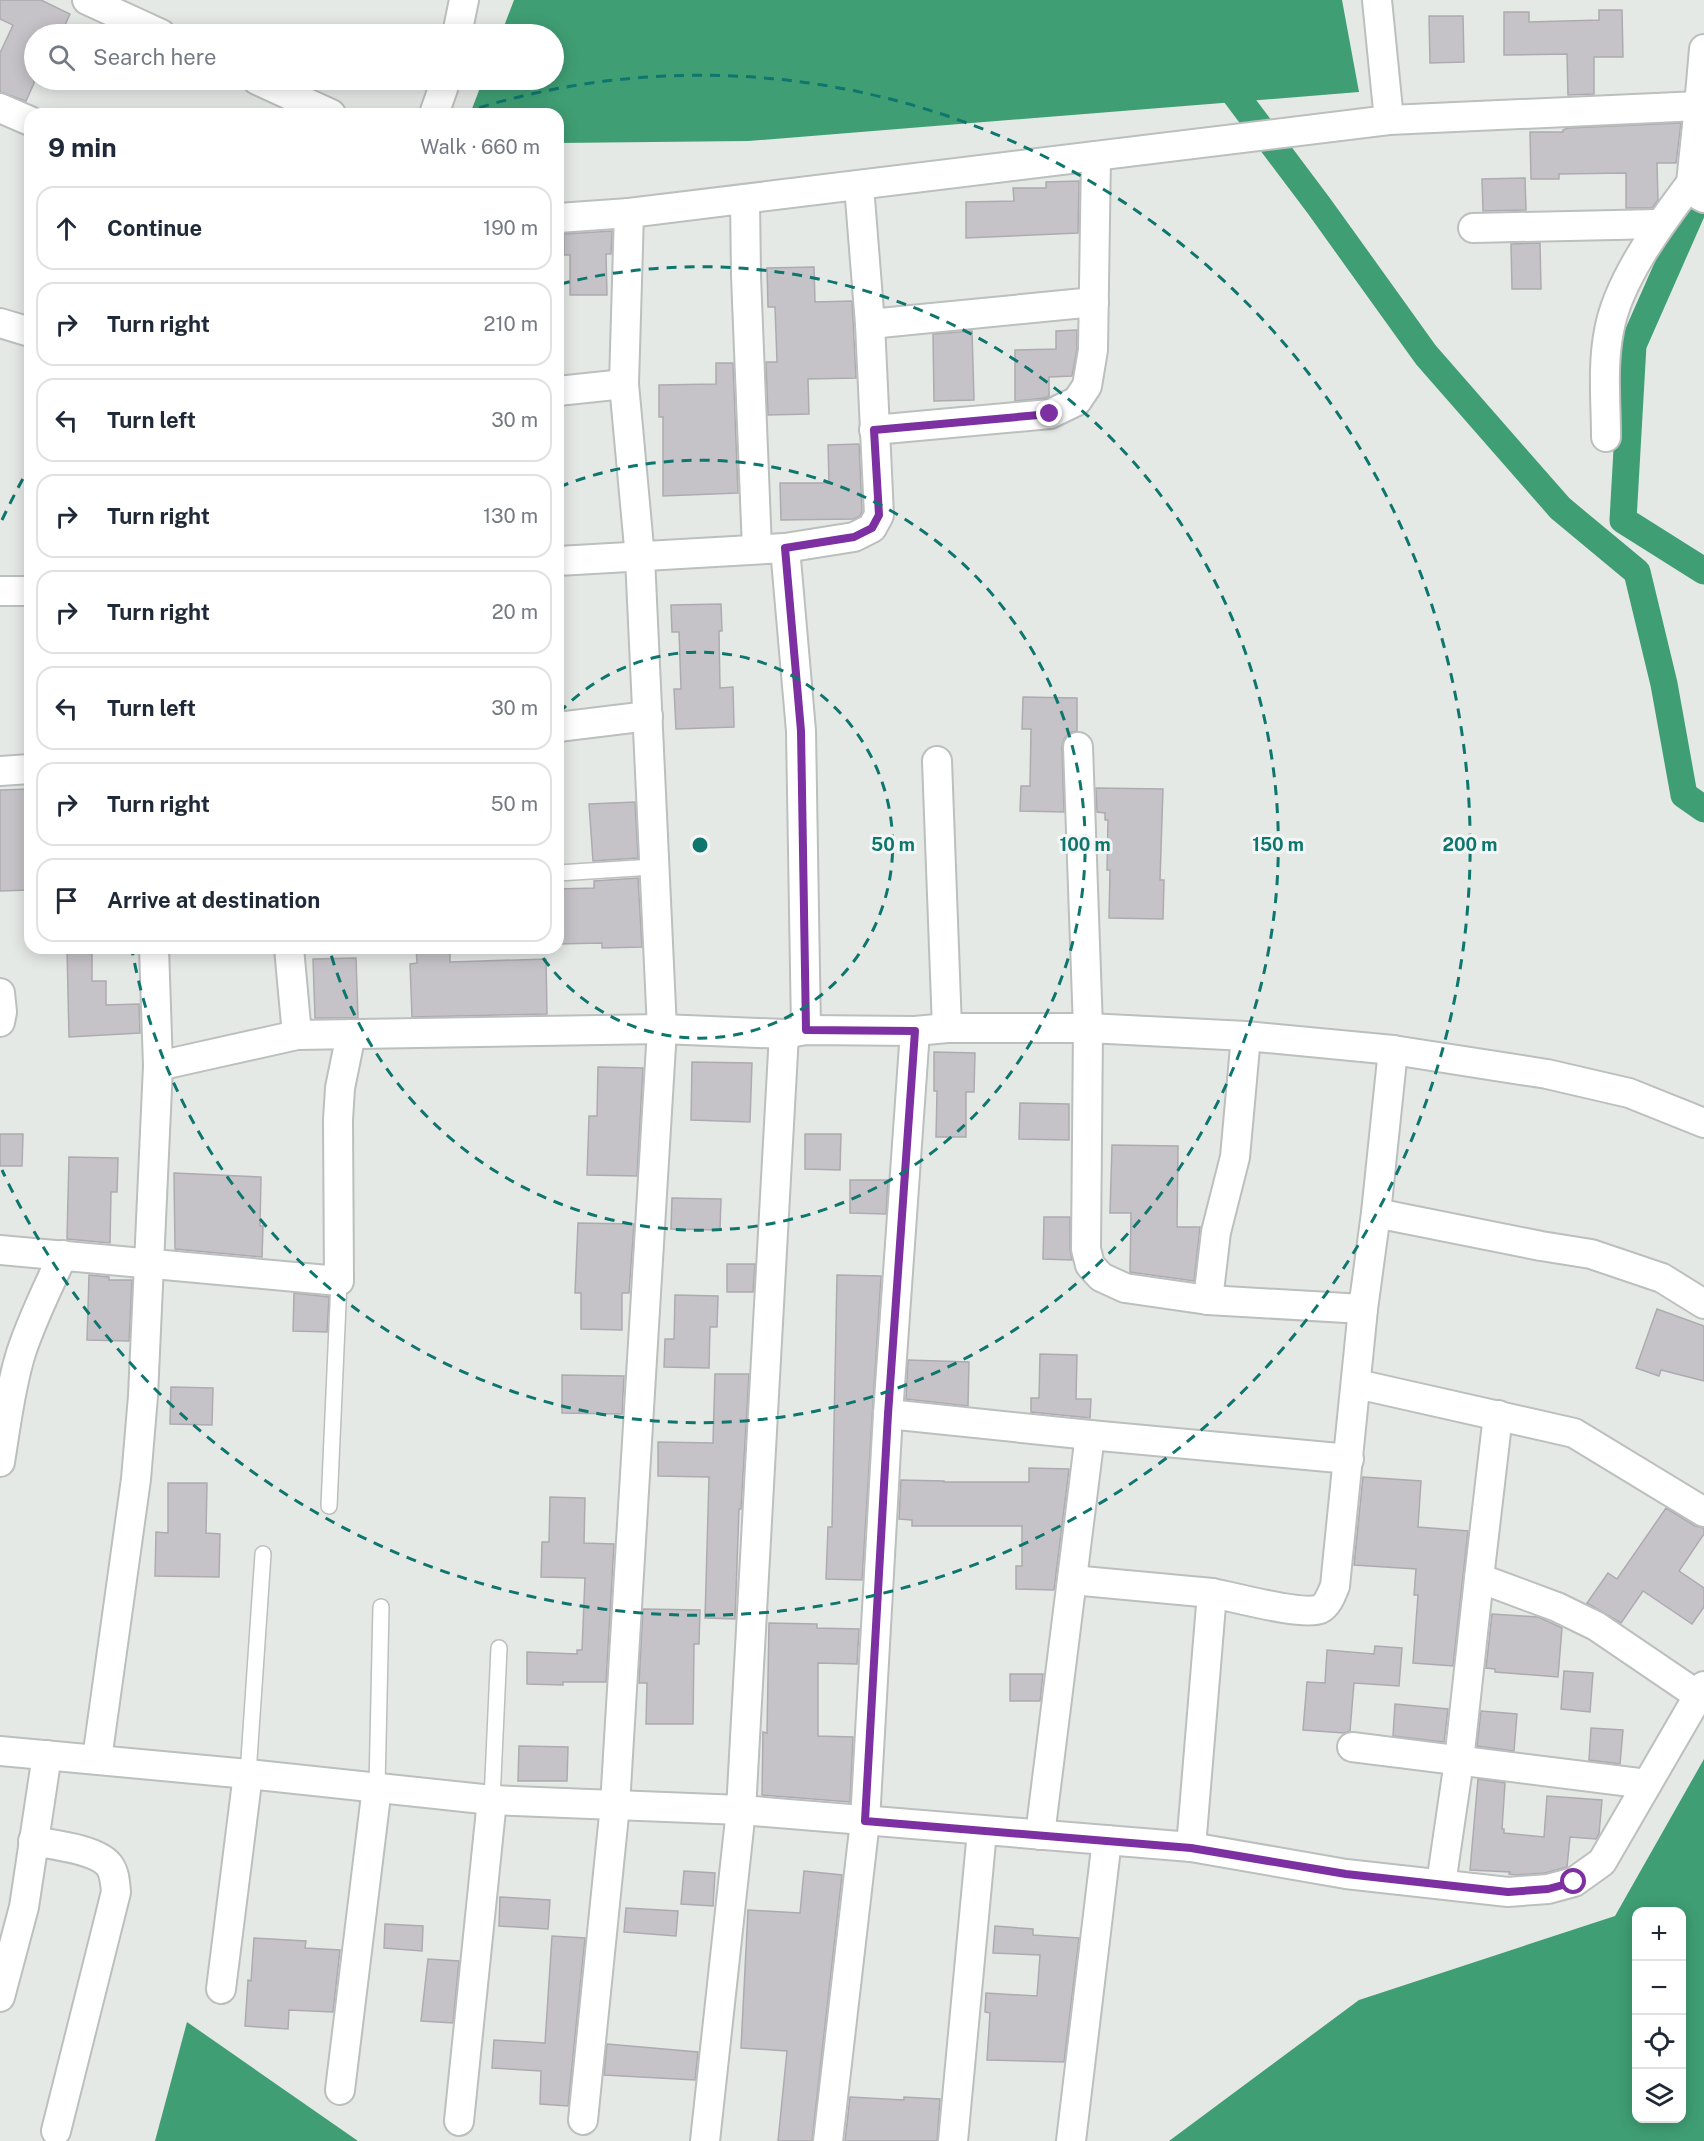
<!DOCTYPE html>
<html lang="en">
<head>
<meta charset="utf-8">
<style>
	:root { --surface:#fff; --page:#f2f2f3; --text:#1f2937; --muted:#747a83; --line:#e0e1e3 }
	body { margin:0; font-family:"Public Sans",sans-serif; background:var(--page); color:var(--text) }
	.controls { position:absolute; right:18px; bottom:18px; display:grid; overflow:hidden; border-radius:12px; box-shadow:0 3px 15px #0003 }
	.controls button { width:54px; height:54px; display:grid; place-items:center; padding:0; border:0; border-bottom:2px solid var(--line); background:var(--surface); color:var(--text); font:30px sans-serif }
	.stop { position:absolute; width:18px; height:18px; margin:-14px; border:4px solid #7c30a2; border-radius:50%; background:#fff }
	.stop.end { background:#7c30a2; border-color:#fff; box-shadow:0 2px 6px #0008 }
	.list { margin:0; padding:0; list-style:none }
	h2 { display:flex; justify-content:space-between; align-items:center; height:78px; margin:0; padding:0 24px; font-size:26px }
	h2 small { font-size:20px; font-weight:400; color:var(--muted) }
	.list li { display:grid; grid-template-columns:39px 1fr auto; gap:18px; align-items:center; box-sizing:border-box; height:84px; margin:0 12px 12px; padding:0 12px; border:2px solid var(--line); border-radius:18px }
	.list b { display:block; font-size:22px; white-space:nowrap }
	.list em { font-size:20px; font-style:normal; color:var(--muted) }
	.icon { flex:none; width:33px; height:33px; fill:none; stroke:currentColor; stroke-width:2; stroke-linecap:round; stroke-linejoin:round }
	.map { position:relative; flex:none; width:1704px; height:2141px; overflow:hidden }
	.search { position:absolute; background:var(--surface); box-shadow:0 3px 15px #0003; left:24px; top:24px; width:540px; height:66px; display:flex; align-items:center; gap:15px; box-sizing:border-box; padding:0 21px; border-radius:33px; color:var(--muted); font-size:22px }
	.panel { position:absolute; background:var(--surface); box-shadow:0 3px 15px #0003; left:24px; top:108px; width:540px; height:846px; border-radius:18px }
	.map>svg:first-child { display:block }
	.water { fill:#3f9e74; fill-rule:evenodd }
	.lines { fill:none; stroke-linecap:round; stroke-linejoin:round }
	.canal { stroke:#3f9e74; stroke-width:27 }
	.building { fill:#c5c3c7; stroke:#adabaf; stroke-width:1.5 }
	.service-casing { stroke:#bbbfbd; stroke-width:18 }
	.minor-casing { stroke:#bbbfbd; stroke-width:32 }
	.service { stroke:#fff; stroke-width:15 }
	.minor { stroke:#fff; stroke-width:28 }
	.route { stroke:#7c30a2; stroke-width:8 }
	.ring { fill:none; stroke:#0f766e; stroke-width:3; stroke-dasharray:10 8 }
	.centre { fill:#0f766e; stroke:#f2f6f4; stroke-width:3 }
	.ring-label { font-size:18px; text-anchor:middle; font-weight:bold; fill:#0f766e; stroke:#f2f6f4; stroke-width:6; stroke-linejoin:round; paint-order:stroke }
</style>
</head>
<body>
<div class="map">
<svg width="1704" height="2141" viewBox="0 0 1704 2141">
	<rect width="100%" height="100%" fill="#e5e9e6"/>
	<!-- water -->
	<g class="water">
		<path d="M514,0H1342L1359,92L748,141L558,143V114H470L483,80H554V34H501Z"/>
		<path d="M1704,1759V2141H1169L1359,2000L1615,1916ZM1636,1912H1682V2118H1636Z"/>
		<path d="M187,2022L358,2141H155Z"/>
	</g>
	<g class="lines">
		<!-- canal -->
		<g class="canal">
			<path d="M1219,73L1319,206L1426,355L1560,508L1637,572L1664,684L1684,795L1704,809"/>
			<path d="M1704,184L1633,345L1623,520L1704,571"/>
		</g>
	</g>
	<!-- building -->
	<g class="building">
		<path d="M0,0H41L70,14L61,34H34V83L26,101L0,92V53L13,25L0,19Z"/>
		<path d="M1599,10H1622L1623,57H1594V94L1568,95L1567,54L1504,55V12H1529V22L1599,20Z"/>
		<path d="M1429,16H1463L1464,62L1430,63Z"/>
		<path d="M1681,123L1676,163H1657L1658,200L1652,208H1626V173L1559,174V179H1531L1530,132H1563V130L1568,128Z"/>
		<path d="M1525,178L1526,210L1483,211L1482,179Z"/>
		<path d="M1079,181L1078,233L966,238V202L1014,201L1013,188H1046V182Z"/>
		<path d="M612,231L611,254H606L607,295H570V255H564V234Z"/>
		<path d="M1540,243L1541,289H1512L1511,244Z"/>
		<path d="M814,267L815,302L852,301L856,378L808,379L809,414L768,415L766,362H777L775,307H768L767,268Z"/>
		<path d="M1077,330V349L1072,376L1049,377V396L1046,398L1015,401V350L1056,349V331Z"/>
		<path d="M972,331L974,400L934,401L933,334Z"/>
		<path d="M716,363H733L738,493L663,496V417H659V385L716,384Z"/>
		<path d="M859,444L862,511L860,516L854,519L781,520L780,483H829L828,445Z"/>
		<path d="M721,604L722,631H719L720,688L733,687L734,727L676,729L674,689H681L679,632H672L671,605Z"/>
		<path d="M1023,697L1077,698V731L1069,733L1064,739L1062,747L1064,812L1020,811L1021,786H1030L1031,729H1022Z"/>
		<path d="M1096,788L1163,789L1160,880H1164L1163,919L1109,918L1110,870H1107L1108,820H1105V813L1097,812Z"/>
		<path d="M30,789V890L0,891V790Z"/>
		<path d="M635,802L638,858L593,861L589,804Z"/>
		<path d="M638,878L642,947L602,948V943L558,944V889L594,888V881Z"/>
		<path d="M67,948H92V981H106V1005L139,1004L140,1033L69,1037Z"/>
		<path d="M416,948H450V962L546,959L547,1014L412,1017L410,964L417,963Z"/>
		<path d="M356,958L358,1018H315L313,959Z"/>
		<path d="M934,1052L975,1053L974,1092H966V1137H936L937,1091H934Z"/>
		<path d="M692,1062L752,1063L750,1122L691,1120Z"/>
		<path d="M598,1067L643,1068L637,1176L587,1175L589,1116H597Z"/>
		<path d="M1020,1103L1069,1104V1140L1019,1139Z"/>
		<path d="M0,1134H23L22,1166H0Z"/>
		<path d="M805,1134H841L840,1170L805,1169Z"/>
		<path d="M1112,1145L1178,1146L1177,1227H1200L1194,1281L1130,1272L1131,1213H1110Z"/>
		<path d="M69,1157L118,1158L117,1192H111L110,1243L67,1239Z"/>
		<path d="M174,1173L261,1177L260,1226H263L262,1257L175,1249Z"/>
		<path d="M850,1180H888L886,1214L850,1213Z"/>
		<path d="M672,1198L721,1199L720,1230L671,1229Z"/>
		<path d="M1044,1217H1070V1249L1072,1260L1043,1259Z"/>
		<path d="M578,1223L634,1224L629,1293H622V1330L581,1329V1293H575Z"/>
		<path d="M727,1264H755L753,1292H727Z"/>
		<path d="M89,1275L109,1277V1280H132L129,1341L87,1340Z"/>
		<path d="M837,1275L881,1276L862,1580L826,1579L828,1527H832Z"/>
		<path d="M294,1293L329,1297L327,1332L293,1331Z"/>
		<path d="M675,1295L718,1296L717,1327H710L709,1368L664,1367L665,1339H674Z"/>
		<path d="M1657,1309L1704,1326V1381L1661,1370L1659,1376L1636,1368Z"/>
		<path d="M1040,1354L1077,1355L1076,1399H1091L1090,1418L1031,1412V1398H1039Z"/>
		<path d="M908,1360L969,1362L968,1406L906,1399Z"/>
		<path d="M715,1374H749L741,1509H739L735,1619L705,1618L709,1477L658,1476V1442L713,1443Z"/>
		<path d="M562,1375L624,1376L622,1414L562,1413Z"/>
		<path d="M171,1387L213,1388L212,1425L170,1424Z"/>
		<path d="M1029,1468L1069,1469L1054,1590L1016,1589V1566H1022V1526H912V1520L899,1519L901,1480L944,1481V1482H1029Z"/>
		<path d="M1363,1477L1421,1481L1418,1527L1468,1531L1453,1666L1413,1663L1418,1595H1414L1416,1569L1354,1565Z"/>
		<path d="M168,1483H207L206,1533L220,1534L219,1577L155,1576L156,1532L168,1533Z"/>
		<path d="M550,1497L585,1498L584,1543L614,1544L606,1682H563V1685L527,1684V1652L577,1654V1650H582L585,1578L541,1577L542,1542H549Z"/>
		<path d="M1666,1508L1695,1526L1704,1528V1534L1679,1571L1704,1588V1607L1692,1624L1643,1591L1621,1623L1587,1603L1608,1573L1617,1579Z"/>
		<path d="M643,1609L700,1610L699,1644H694L693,1724H646L647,1683H639Z"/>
		<path d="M1492,1614L1538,1617L1562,1628L1558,1677L1495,1672V1669L1486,1668Z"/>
		<path d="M769,1623L817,1624V1628L859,1629L857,1664L818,1663V1736L853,1737L850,1802L762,1795L763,1732L767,1733Z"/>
		<path d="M1375,1646L1402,1648L1399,1686L1354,1683L1350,1731L1344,1733L1303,1730L1307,1682L1325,1683L1327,1650L1374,1654Z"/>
		<path d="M1564,1671L1593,1673L1590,1712L1561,1709Z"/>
		<path d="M1010,1674H1043L1040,1701H1010Z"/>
		<path d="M1395,1704L1448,1709L1444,1742L1393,1736Z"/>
		<path d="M1481,1711L1517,1714L1514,1751L1477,1746Z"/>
		<path d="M1591,1728L1623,1730L1620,1764L1589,1760Z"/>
		<path d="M519,1746L568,1747L567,1781H518Z"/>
		<path d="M1478,1779L1505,1783L1502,1829H1504V1833L1544,1837L1547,1796L1602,1800L1599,1834L1596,1839L1570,1837L1567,1867L1545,1873L1516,1875L1509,1874L1510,1872L1470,1870Z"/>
		<path d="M684,1871L715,1873L713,1906L681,1904Z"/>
		<path d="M804,1871L842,1875L812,2141H778L787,2051L741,2048L748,1910L800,1913Z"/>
		<path d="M500,1897L550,1900L548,1929L499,1926Z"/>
		<path d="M626,1908L678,1911L676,1936L624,1932Z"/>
		<path d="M385,1924L423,1926L422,1951L384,1948Z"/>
		<path d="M995,1926L1033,1929V1935L1079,1938L1064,2062L987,2060L990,2013L985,2012L986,1993L1037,1996L1040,1955L993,1953Z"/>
		<path d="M552,1936L585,1938L568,2106L540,2104L541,2071L492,2068L494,2040L545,2043Z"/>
		<path d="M254,1938L306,1941L305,1948L340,1950L333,2012L289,2010L288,2029L245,2026L248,1980L251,1981Z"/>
		<path d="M428,1959L459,1961L453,2023L421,2021Z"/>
		<path d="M607,2044L698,2052L695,2080L604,2075Z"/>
		<path d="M850,2097L904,2100V2097L940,2099L937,2141H845Z"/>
	</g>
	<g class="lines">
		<!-- service casing -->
		<g class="service-casing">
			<g id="service">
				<path d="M558,873L653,867"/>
				<path d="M329,1506L339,1281"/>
				<path d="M248,1774L263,1554"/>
				<path d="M377,1787L381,1607"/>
				<path d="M492,1800L499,1648"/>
			</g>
		</g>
		<!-- minor casing -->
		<g class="minor-casing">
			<g id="minor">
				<path d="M87,0L161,34"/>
				<path d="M1377,0L1389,120"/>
				<path d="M457,34L464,0"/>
				<path d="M257,80L331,114"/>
				<path d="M1699,106L1704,49"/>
				<path d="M0,108L30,121"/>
				<path d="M434,114L446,80"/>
				<path d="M745,199L746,276L757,549"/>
				<path d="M558,218L629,213"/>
				<path d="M1473,228L1659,224"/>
				<path d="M0,323L30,332"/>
				<path d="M870,324L1094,302"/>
				<path d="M558,391L624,384"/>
				<path d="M874,430L1050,414L1077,401L1087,386L1093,350L1096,156"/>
				<path d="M1606,437C1606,402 1602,366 1609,331C1618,280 1660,224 1691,183"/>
				<path d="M785,548L854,537L872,528L879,515L870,324L859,186"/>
				<path d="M558,561L785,548L801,731L806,1030"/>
				<path d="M0,591H30"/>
				<path d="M558,727L648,716"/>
				<path d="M1078,747L1088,1028L1086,1249L1090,1265L1101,1277L1125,1288L1208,1300L1363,1309"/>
				<path d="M937,761L947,1028"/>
				<path d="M0,771L30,769"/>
				<path d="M289,948L297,1035L662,1029L784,1034L806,1030L915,1031L947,1028H1088L1246,1036L1393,1050L1547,1074L1629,1093L1704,1123"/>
				<path d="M0,993L2,1012L0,1022"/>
				<path d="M158,1066L297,1035"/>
				<path d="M1376,1213L1541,1246L1591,1254L1662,1278L1704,1304"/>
				<path d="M0,1250L339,1281L338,1120L340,1088L351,1034"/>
				<path d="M1208,1300L1216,1232L1235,1157L1246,1036"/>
				<path d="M1357,1384L1574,1433L1704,1512"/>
				<path d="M888,1414L1090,1435L1349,1459"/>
				<path d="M1498,1415L1479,1578L1557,1607L1596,1626L1699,1696"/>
				<path d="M0,1462C6,1426 10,1388 21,1353C32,1319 48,1287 63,1255"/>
				<path d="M1072,1580L1212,1593"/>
				<path d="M1352,1747L1647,1784"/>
				<path d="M0,1751L248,1774L492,1800L741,1810L1191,1847L1346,1874L1508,1892L1548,1889L1574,1882L1602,1862L1704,1686"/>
				<path d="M97,1759L136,1479L143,1396L158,1066L154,948"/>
				<path d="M1040,1835L1090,1435"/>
				<path d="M33,1841C54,1845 96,1849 109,1865C115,1873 115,1883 116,1892L56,2131"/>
				<path d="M1191,1847L1212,1593C1234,1597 1302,1616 1320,1609C1328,1605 1332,1593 1335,1586L1363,1309L1376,1213L1393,1050"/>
				<path d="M1441,1884L1459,1761L1479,1578"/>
				<path d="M221,1989L248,1774"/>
				<path d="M0,1997L24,1907L47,1755"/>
				<path d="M340,2090L377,1787"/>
				<path d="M583,2120L615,1805L662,1029L640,558L624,384L629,213L1389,120L1699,106L1691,183L1695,193L1704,198"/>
				<path d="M459,2121L492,1800"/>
				<path d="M705,2141L741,1810L784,1034"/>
				<path d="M828,2141L865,1821L888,1414L915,1031"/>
				<path d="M953,2141L982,1831"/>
				<path d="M1071,2141L1107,1840"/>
			</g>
		</g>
		<!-- service -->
		<use href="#service" class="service"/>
		<!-- minor -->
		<use href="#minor" class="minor"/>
	</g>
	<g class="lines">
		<!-- route -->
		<path class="route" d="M1050,414L874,430L879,515L872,528L854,537L785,548L801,731L806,1030L915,1031L888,1414L865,1821L1191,1848L1346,1874L1508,1892L1548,1889L1574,1882"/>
	</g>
	<!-- distance rings -->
	<g class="ring">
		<path d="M559 713A193 193 0 1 1 537 949"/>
		<path d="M559 487A385 385 0 1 1 330 951"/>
		<path d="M560 284A578 578 0 1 1 132 950"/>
		<path d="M2 520A770 770 0 0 1 30 466M462 113A770 770 0 1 1 2 1170"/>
	</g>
	<circle cx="700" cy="845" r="9" class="centre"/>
	<g class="ring-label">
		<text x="893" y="851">50 m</text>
		<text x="1085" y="851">100 m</text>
		<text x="1278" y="851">150 m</text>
		<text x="1470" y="851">200 m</text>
	</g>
</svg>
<div class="controls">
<button>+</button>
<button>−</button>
<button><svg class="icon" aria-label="locate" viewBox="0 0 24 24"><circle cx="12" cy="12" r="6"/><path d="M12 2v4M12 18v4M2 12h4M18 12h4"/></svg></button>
<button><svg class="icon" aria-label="layers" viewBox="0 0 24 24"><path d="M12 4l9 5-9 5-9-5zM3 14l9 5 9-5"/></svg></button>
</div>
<div class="stop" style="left:1574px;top:1882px"></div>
<div class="stop end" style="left:1050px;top:414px"></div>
<div class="search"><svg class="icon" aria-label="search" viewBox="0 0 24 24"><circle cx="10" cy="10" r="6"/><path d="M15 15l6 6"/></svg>Search here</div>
<section class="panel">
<h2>9 min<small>Walk · 660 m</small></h2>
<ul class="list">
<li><svg class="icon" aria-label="ahead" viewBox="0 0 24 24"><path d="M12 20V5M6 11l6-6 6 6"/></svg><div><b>Continue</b></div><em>190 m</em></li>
<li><svg class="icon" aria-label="right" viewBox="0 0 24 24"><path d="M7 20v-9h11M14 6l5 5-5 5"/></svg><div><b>Turn right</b></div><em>210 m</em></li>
<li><svg class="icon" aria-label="left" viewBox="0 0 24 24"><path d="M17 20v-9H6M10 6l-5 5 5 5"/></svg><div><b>Turn left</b></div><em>30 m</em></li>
<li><svg class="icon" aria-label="right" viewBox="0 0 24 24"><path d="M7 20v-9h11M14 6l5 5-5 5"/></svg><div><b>Turn right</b></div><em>130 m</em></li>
<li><svg class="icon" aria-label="right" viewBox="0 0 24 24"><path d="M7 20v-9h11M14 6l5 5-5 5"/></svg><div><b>Turn right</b></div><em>20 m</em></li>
<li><svg class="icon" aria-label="left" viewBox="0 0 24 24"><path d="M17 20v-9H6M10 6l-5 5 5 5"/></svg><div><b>Turn left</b></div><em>30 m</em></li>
<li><svg class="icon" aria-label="right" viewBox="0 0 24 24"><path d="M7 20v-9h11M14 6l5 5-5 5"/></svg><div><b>Turn right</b></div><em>50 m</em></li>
<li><svg class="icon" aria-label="arrive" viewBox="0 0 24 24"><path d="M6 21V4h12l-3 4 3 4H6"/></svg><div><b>Arrive at destination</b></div></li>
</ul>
</section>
</div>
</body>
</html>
